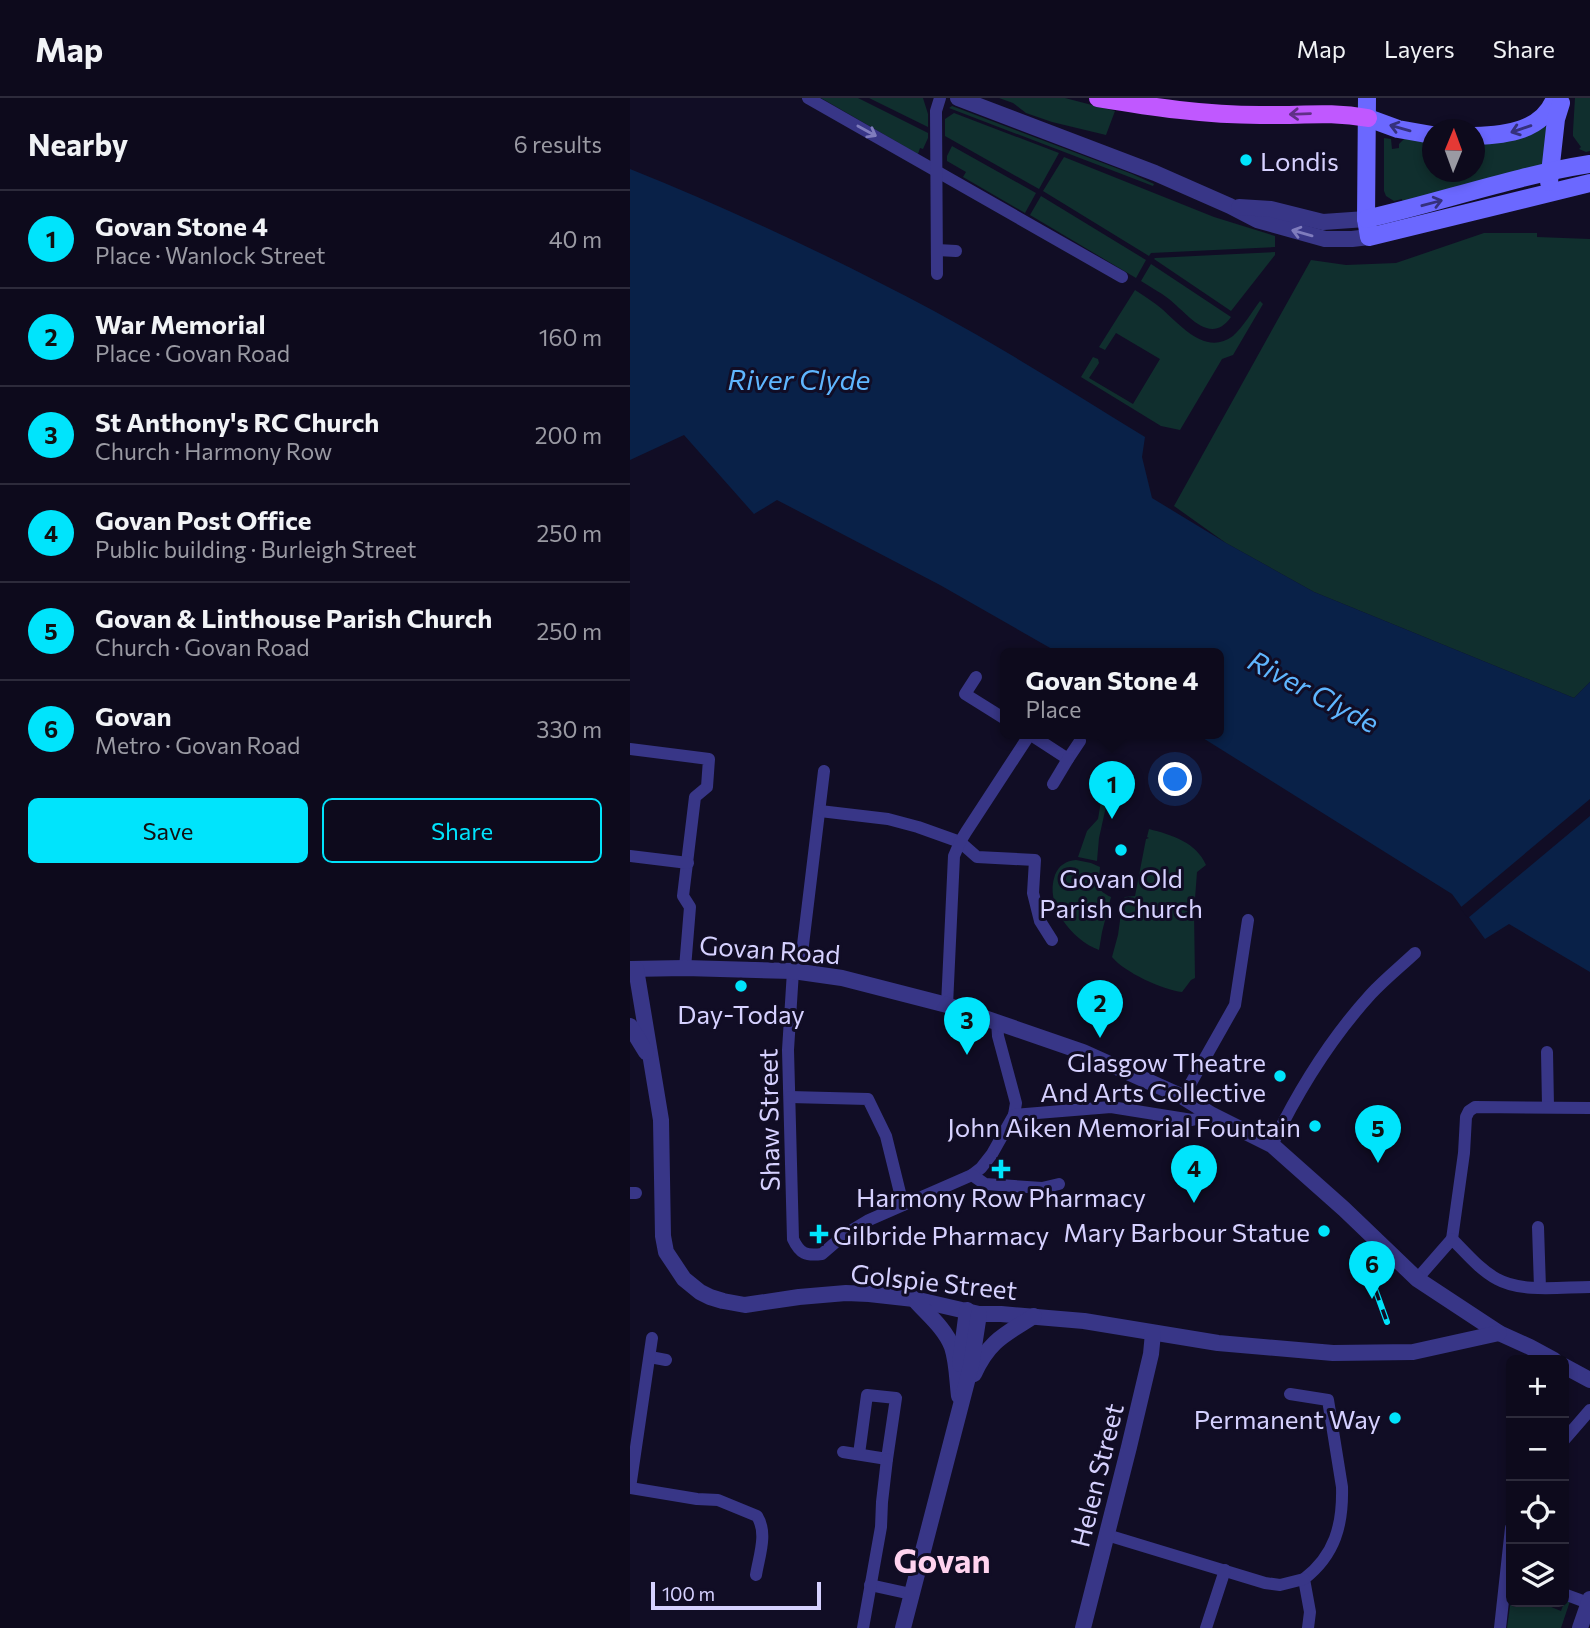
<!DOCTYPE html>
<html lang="en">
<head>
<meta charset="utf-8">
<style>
	:root { --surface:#0d0a1c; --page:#1b1829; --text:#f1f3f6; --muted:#9a9aa3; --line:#2d2b3b; --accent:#00e4fc }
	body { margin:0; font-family:Commissioner,sans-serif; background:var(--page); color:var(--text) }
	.controls { position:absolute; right:21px; bottom:21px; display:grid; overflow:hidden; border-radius:10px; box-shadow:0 4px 10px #0003 }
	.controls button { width:63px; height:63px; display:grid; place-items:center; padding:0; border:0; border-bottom:2px solid var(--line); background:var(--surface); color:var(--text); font:35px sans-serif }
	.compass { position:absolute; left:792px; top:21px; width:63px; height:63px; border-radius:50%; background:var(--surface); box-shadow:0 4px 10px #0003; rotate:1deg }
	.scale { position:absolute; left:21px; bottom:18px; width:170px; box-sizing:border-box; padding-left:7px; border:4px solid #d6d1ff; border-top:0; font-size:19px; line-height:24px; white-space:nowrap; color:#d6d1ff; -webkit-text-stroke:5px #110d25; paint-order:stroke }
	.you { position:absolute; left:546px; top:682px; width:24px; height:24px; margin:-18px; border:5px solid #fff; border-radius:50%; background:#1a73e8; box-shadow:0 0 0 10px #1a73e833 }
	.badge { display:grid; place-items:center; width:46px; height:46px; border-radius:50%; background:var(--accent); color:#111; font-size:23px; font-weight:700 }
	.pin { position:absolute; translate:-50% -58px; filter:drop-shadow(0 2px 4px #0008) }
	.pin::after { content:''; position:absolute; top:37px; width:24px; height:21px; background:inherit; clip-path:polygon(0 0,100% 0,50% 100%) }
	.popup { position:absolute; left:370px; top:550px; width:224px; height:91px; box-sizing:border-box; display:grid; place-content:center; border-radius:10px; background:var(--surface); filter:drop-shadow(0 2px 5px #0005); font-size:23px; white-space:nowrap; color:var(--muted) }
	.popup b { font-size:26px; color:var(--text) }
	.popup::after { content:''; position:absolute; left:50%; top:100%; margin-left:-14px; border:14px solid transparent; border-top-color:var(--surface) }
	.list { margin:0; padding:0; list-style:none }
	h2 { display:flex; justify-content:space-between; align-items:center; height:91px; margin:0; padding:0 28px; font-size:30px }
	h2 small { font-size:23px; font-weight:400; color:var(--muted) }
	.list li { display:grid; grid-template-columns:46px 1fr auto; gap:21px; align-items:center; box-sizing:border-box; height:98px; padding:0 28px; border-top:2px solid var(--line) }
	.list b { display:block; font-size:26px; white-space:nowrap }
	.list p { margin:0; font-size:23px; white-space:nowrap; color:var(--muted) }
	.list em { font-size:23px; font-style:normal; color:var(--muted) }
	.actions { display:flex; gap:14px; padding:21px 28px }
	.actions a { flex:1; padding:16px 0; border:2px solid var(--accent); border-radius:10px; text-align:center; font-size:24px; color:var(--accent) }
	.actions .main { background:var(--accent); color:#111 }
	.icon { flex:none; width:38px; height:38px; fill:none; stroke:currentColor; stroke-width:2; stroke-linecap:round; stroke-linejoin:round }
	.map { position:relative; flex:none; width:960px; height:1530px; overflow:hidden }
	header { display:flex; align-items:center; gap:42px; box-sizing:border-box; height:98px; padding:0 35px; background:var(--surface); border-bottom:2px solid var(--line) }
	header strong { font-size:33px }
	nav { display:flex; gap:38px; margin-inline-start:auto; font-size:24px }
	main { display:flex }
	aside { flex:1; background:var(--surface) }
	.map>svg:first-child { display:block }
	.green { fill:#102f2e }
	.water { fill:#092148 }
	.pier { fill:#110d25 }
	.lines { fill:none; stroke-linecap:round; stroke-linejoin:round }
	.minor { stroke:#383687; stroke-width:12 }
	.tertiary { stroke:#383687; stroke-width:16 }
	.secondary { stroke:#6b68ff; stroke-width:18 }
	.primary { stroke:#c058ff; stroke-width:18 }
	.rail-casing { stroke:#00e4fc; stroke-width:6 }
	.rail { stroke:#110d25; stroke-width:3.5; stroke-dasharray:10; stroke-linecap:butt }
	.oneway { stroke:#602f87 }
	.oneway2 { stroke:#35317c }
	.oneway3 { stroke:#7f7cbd }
	.poi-dot { fill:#00e4fc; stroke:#110d25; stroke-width:2.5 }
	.labels { text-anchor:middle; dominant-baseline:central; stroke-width:6; stroke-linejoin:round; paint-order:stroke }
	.poi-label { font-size:26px; fill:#d6d1ff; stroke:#110d25; text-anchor:end }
	.street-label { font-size:26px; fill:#d6d1ff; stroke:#110d25 }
	.water-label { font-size:28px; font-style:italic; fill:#5fb6ff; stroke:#110d25 }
	.district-label { font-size:33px; font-weight:bold; fill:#ffd3ef; stroke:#110d25 }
</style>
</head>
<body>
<header>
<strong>Map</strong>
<nav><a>Map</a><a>Layers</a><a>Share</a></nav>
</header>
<main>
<aside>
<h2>Nearby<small>6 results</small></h2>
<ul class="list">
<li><span class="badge">1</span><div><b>Govan Stone 4</b><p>Place · Wanlock Street</p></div><em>40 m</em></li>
<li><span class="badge">2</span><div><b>War Memorial</b><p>Place · Govan Road</p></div><em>160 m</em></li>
<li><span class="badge">3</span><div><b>St Anthony's RC Church</b><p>Church · Harmony Row</p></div><em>200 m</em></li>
<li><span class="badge">4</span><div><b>Govan Post Office</b><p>Public building · Burleigh Street</p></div><em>250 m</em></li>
<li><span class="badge">5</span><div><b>Govan &amp; Linthouse Parish Church</b><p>Church · Govan Road</p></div><em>250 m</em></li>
<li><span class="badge">6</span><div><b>Govan</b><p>Metro · Govan Road</p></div><em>330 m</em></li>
</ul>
<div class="actions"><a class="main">Save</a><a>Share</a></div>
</aside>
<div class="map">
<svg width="960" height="1530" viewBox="0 0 960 1530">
	<rect width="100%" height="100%" fill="#110d25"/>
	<!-- green -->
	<g class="green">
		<path d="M191,0H228L298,35V40L293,51L290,50L288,56Z"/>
		<path d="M239,0H293L298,16V29Z"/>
		<path d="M369,0H435L485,13L476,37L422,24L396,15L383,5Z"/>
		<path d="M945,0H960V53L956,54L949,51L951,49L943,38V33Z"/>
		<path d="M322,8L502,76L524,86L523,88L319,10Z"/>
		<path d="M324,15L429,55L409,91L315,38V21Z"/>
		<path d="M913,28L917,29L915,68L773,105L772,101L764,103L756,98L754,93V40L761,41L762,51L769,50V46L776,39L802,43V74H844L845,44Z"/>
		<path d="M322,48L406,95L395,115L333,79L336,74L317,63V58Z"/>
		<path d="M434,59L584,119L645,138V149L521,155L519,158L413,93Z"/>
		<path d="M411,98L516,162L506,180L400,117Z"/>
		<path d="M854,135H907V139L960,141V584L944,600L684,494L596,445L544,408L681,162L716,167L766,165Z"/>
		<path d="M645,154V157L601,213L524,161L525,160Z"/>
		<path d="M521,166L601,219C580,249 557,215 539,201C530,194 520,189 511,183Z"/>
		<path d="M505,192C514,198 524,204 532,211C551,228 576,258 603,238C613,229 622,214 630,203L633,206L603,257L592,261L550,332L531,328L451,279L463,259L468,261L469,265L459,280L503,306L530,261L486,235L475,252L469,249Z"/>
		<path d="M471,703L477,704L469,740L467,763L448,759L457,733L468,721Z"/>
		<path d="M519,731C542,737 566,744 576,767L567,774L564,814L565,880L561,882L552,894C533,892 494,874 482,859L488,837L493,801L495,799L505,798L516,741L519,740L517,739Z"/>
		<path d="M446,762L461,765L470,769C469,787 463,790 481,799L472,834L469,852C442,842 414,807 425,777C429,767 436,763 446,762Z"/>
		<path d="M881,1501V1504H909L931,1513L935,1502L940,1503L931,1530H877Z"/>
	</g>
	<!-- water -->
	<path class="water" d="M0,71C104,113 205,160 304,213C376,252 445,296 515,339L512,359L522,400L596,445L684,494L944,600L960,584V874L879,826L855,841L822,796L565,635H589V555H429L310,487L147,402L124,416L54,337L0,362Z"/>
	<!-- pier -->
	<path class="pier" d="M960,701V718L838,820L830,810Z"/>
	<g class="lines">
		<!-- minor -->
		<g class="minor">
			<path d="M178,0L492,179"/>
			<path d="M307,152L326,153"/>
			<path d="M307,176L306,13L310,0"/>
			<path d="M346,579L335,596L375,621"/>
			<path d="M398,635L438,661L450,643"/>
			<path d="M0,651L79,661L77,689L65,699L53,798L60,809L55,870"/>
			<path d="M194,673L172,855L163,873L158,952L163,1141C170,1156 176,1158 192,1156L214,1137L239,1122L342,1077L351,1070L362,1056L384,1017L386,1005L368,938L367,924"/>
			<path d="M423,686L438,661"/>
			<path d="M190,713L258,721L288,729L330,744L347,759L405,762L403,795L410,823L422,842"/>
			<path d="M0,758L58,765"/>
			<path d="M317,907L324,758L330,744L336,734L400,636"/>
			<path d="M917,954L918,1008"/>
			<path d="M160,999L238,1001L256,1038L273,1107"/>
			<path d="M553,999L605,907L618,822"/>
			<path d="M384,1017L481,1009L562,1022L582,1017"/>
			<path d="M642,1047C668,993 700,941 741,896C754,882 770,869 785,855"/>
			<path d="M342,1077L355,1086L412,1090L429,1086"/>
			<path d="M0,1095H6"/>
			<path d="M908,1129L910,1190"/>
			<path d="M822,1141L834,1055L836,1019L839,1013L845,1009L960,1010"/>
			<path d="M787,1181L822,1141C836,1155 850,1172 867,1181C892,1195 932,1189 960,1189"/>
			<path d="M20,1259L36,1262"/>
			<path d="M660,1296L698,1302L712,1389C713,1427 705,1457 674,1481L680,1514L678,1530"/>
			<path d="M934,1342L960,1312"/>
			<path d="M213,1354L257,1361L266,1300L237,1297L229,1356"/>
			<path d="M0,1390L67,1401L88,1402L127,1418C138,1435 129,1458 126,1477"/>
			<path d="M0,1390L22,1240"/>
			<path d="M477,1437L635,1485L650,1487L674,1481"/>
			<path d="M240,1487L281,1496"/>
			<path d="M934,1496L958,1505"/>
			<path d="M233,1530L251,1429L252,1404L257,1361"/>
			<path d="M576,1530L595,1472"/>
			<path d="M870,1530L881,1430"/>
		</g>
		<!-- tertiary -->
		<g class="tertiary">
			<path d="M328,0L525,75L600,108L627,122L695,141H722L739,139"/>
			<path d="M609,109L641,111L693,124L736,121"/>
			<path d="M0,871L55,870L163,873L212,880L317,907L453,954L553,999L582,1017L642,1047L714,1111L787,1181L869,1235L900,1249L924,1262"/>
			<path d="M6,871L31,1022L33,1138L36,1154L54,1181L70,1194L80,1199L93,1203L115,1207L169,1199L216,1195L239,1196L284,1201L349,1216H371L454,1223L588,1245L703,1255L783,1254L869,1235"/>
			<path d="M0,928L16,954"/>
			<path d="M284,1201C297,1216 315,1230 322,1249C327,1264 327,1282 329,1298"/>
			<path d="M330,1266L337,1212"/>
			<path d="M934,1268L960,1282"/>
			<path d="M344,1276C359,1243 374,1237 404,1218"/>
			<path d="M273,1530L341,1268L349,1216"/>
			<path d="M453,1530L499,1349L521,1256L523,1235"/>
			<path d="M950,1530L960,1501"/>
		</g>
		<!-- secondary -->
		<g class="secondary">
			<path d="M737,0L736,121L739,139L960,85"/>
			<path d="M738,20L768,31L802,37"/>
			<path d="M844,38C876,37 913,33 925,0"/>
			<path d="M919,84L926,21L931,5"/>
			<path d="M736,121C811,104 884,78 960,66"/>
		</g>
		<!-- primary -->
		<path class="primary" d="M468,0C522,9 575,17 630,17C669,18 699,13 738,20"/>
		<!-- rail casing -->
		<g class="rail-casing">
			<path id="rail" d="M739,1174L757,1224"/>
		</g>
		<!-- rail -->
		<use href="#rail" class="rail"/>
	</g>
	<!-- one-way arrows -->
	<defs><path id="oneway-shaft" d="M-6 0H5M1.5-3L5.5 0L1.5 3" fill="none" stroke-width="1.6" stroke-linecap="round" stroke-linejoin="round" transform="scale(1.75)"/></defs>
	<use class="oneway" href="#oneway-shaft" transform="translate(670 16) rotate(178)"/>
	<g class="oneway2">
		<use href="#oneway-shaft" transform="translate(770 30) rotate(-164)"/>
		<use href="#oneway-shaft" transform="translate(891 31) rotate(161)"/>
		<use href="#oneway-shaft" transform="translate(802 105) rotate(-15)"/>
	</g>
	<g class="oneway3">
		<use href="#oneway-shaft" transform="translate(237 33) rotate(29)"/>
		<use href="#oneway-shaft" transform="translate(672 135) rotate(-164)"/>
	</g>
	<!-- markers -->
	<g class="poi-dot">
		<circle cx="616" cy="62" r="7"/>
		<circle cx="491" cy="752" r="7"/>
		<circle cx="111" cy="888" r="7"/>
		<circle cx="650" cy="978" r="7"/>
		<circle cx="685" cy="1028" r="7"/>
		<path d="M367.5 1060.5h7v7h7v7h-7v7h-7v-7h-7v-7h7z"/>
		<circle cx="694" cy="1133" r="7"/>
		<path d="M185.5 1125.5h7v7h7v7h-7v7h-7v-7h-7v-7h7z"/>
		<circle cx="765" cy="1320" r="7"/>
	</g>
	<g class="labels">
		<!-- poi labels -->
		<g class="poi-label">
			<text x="630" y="62" text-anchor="start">Londis</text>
			<text x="491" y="779" text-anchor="middle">Govan Old<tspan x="491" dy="30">Parish Church</tspan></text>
			<text x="111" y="915" text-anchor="middle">Day-Today</text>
			<text x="636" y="963">Glasgow Theatre<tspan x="636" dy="30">And Arts Collective</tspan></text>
			<text x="671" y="1028">John Aiken Memorial Fountain</text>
			<text x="371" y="1098" text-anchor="middle">Harmony Row Pharmacy</text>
			<text x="680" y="1133">Mary Barbour Statue</text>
			<text x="203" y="1136" text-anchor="start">Gilbride Pharmacy</text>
			<text x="751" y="1320">Permanent Way</text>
		</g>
		<!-- street labels -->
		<g class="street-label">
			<text transform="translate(140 851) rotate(4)">Govan Road</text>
			<text transform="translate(138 1022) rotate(-91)">Shaw Street</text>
			<text transform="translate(304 1183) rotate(6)">Golspie Street</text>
			<text transform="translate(466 1377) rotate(-76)">Helen Street</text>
		</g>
		<!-- water labels -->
		<g class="water-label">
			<text x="169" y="281">River Clyde</text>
			<text transform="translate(684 593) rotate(28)">River Clyde</text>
		</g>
		<!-- district labels -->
		<g class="district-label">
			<text x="312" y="1461">Govan</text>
		</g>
	</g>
</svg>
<div class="controls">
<button>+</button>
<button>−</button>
<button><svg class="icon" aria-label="locate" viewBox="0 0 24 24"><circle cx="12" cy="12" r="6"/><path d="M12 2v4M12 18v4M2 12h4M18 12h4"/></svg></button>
<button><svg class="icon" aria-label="layers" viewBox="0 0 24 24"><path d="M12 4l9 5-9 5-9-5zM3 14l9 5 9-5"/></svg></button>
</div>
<svg class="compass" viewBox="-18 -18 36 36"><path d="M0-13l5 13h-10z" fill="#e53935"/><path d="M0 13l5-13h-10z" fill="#9a9aa3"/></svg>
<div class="scale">100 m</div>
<div class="you"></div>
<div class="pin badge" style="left:482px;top:721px">1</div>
<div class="popup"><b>Govan Stone 4</b>Place</div>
<div class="pin badge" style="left:470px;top:940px">2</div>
<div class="pin badge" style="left:337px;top:957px">3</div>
<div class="pin badge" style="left:564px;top:1105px">4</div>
<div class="pin badge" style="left:748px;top:1065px">5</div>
<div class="pin badge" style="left:742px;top:1201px">6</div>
</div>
</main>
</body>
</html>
